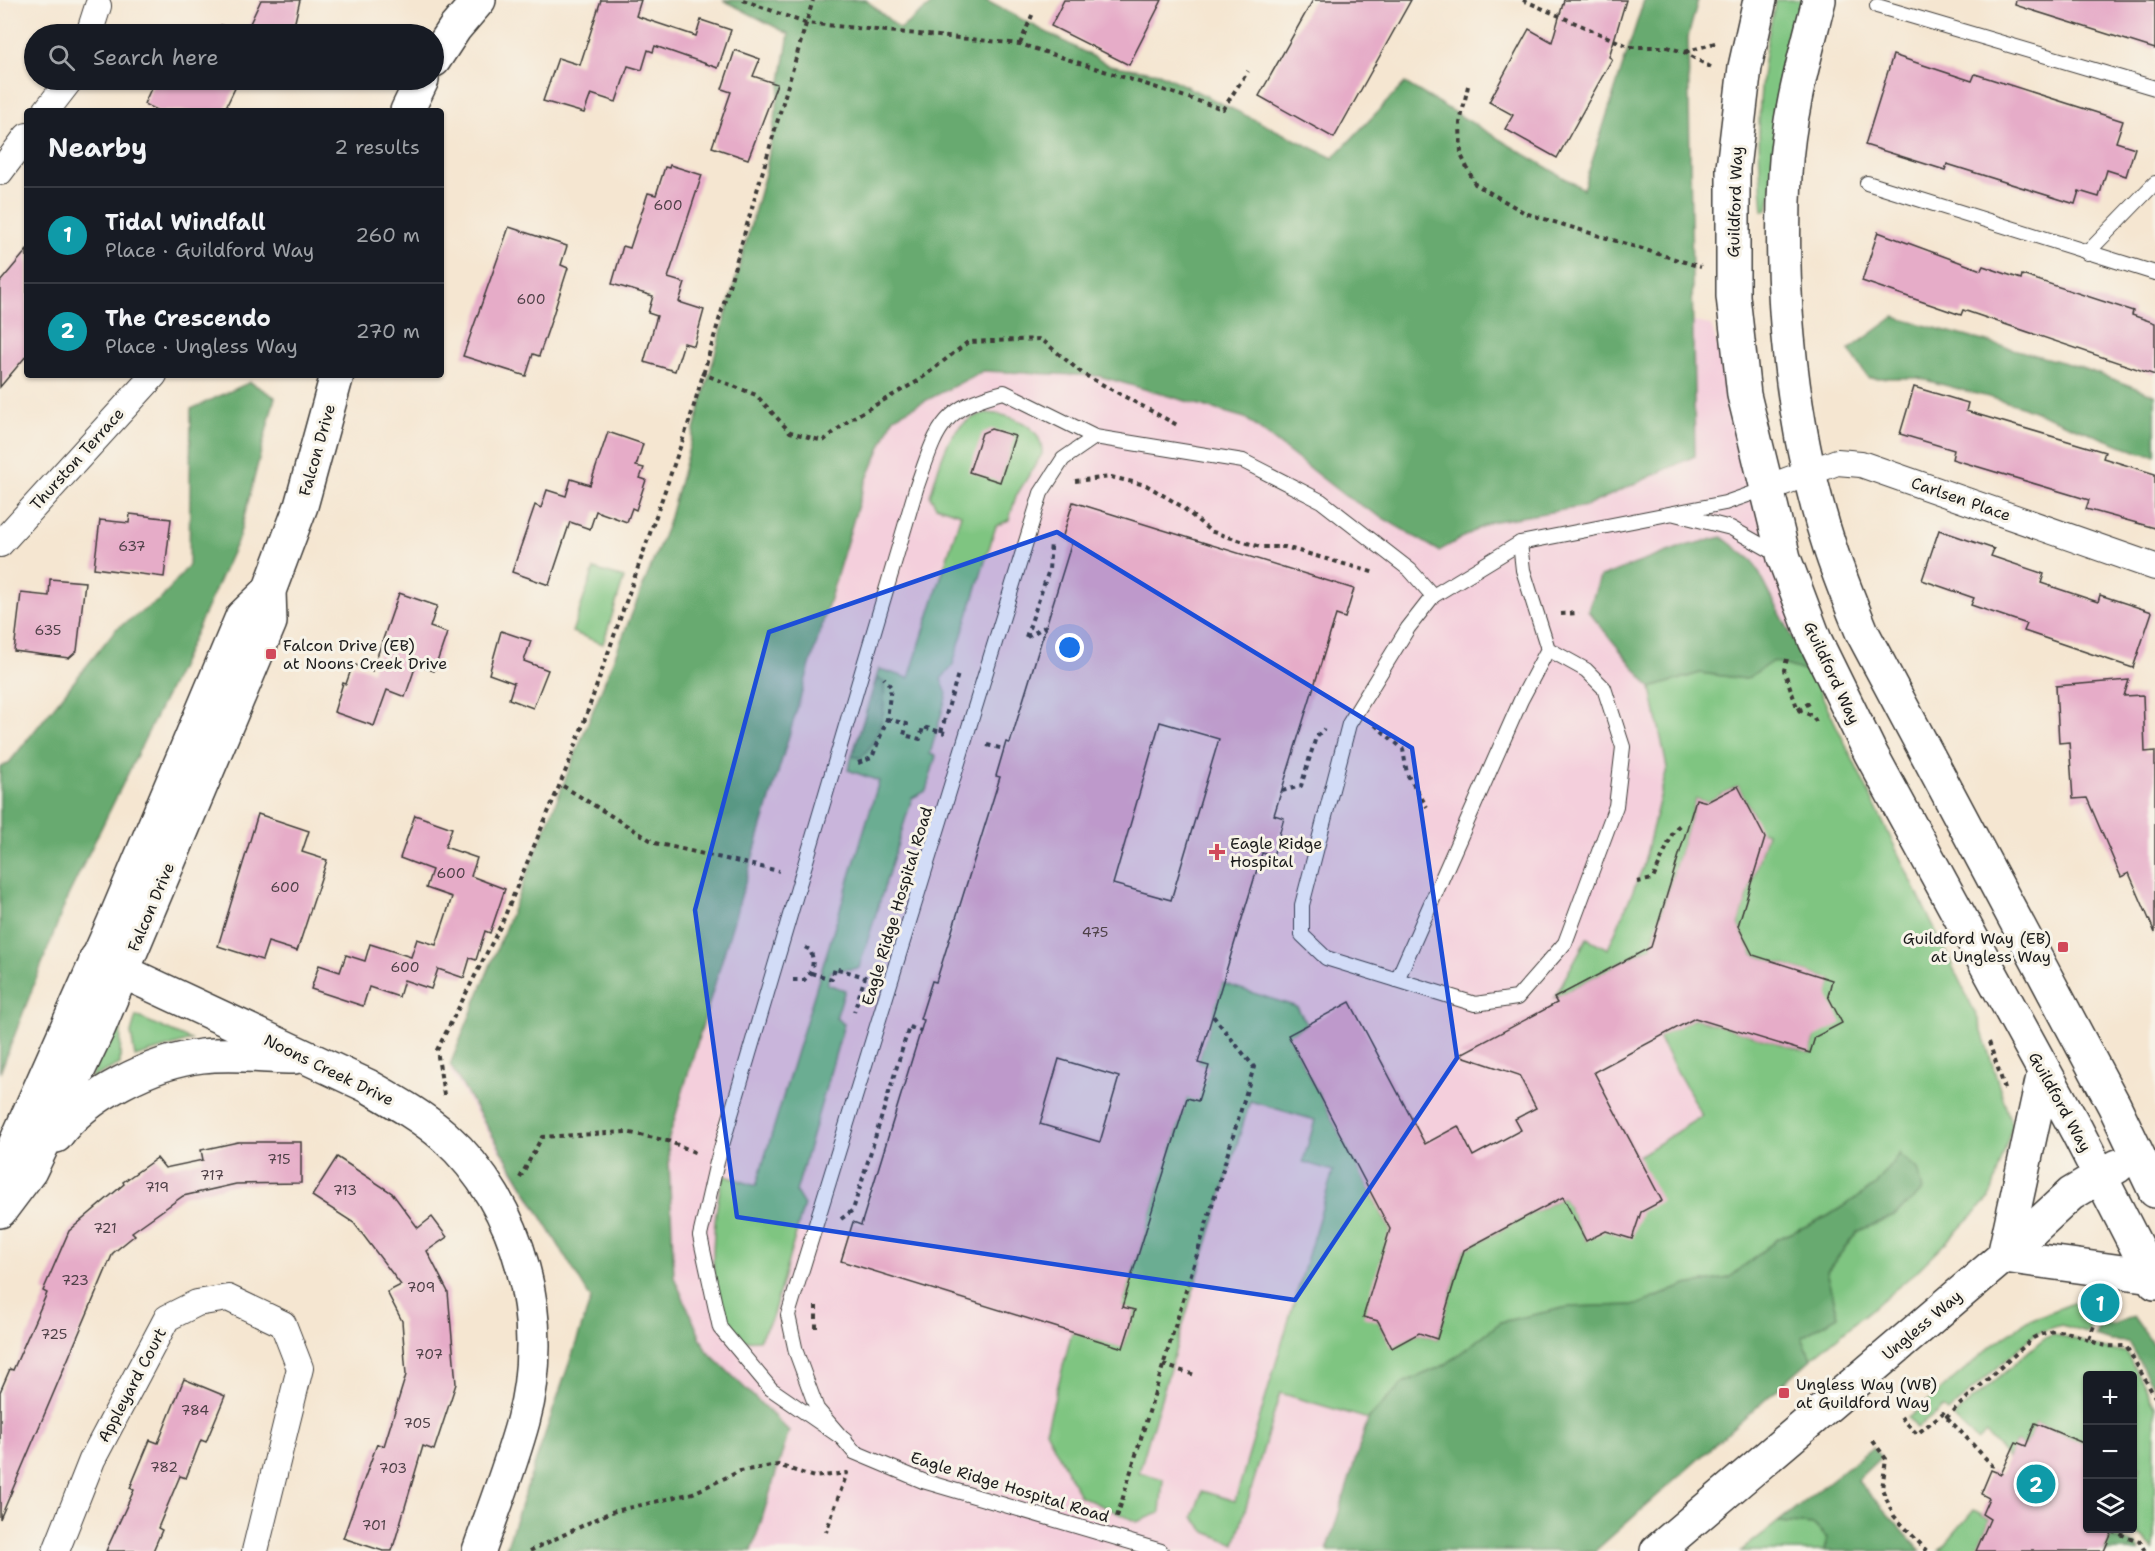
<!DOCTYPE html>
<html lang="en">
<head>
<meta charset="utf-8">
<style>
	:root { --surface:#171b24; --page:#242831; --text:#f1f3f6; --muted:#9ea1a6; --line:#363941; --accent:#2563eb }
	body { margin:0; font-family:"Shantell Sans",sans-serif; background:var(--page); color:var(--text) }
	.controls { position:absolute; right:18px; bottom:18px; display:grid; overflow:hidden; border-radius:6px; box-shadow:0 2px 4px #0004 }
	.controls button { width:54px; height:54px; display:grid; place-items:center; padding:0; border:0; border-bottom:2px solid var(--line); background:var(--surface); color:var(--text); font:30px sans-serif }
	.you { position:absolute; left:1070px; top:648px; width:21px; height:21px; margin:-15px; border:4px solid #fff; border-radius:50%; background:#1a73e8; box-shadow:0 0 0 9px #1a73e833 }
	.badge { display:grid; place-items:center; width:39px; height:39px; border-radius:50%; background:var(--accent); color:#fff; font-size:20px; font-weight:700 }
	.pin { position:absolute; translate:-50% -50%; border:3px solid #fff; box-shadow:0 2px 6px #0006 }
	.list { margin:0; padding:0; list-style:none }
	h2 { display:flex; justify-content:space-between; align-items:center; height:78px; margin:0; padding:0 24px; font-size:26px }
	h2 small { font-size:20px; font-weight:400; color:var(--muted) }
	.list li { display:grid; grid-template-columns:39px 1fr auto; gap:18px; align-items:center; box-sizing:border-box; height:96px; padding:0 24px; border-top:2px solid var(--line) }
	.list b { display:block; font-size:22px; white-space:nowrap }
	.list p { margin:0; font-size:20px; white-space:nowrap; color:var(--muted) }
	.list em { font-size:20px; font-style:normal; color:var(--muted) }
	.icon { flex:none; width:33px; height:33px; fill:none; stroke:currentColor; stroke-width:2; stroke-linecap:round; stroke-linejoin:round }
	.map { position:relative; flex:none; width:2155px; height:1551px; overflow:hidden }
	.search { position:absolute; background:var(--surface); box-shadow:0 2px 4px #0004; left:24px; top:24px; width:420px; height:66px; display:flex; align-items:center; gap:15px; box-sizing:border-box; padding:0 21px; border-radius:33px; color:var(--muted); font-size:22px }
	.panel { position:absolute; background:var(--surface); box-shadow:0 2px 4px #0004; left:24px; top:108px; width:420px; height:270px; border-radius:6px }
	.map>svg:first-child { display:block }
	.built { fill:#f4cfdc }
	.green { fill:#7fc581; stroke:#4e704e; stroke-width:1.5 }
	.forest { fill:#67aa6f; stroke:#426346; stroke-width:1.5 }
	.building { fill:#e6acc8; fill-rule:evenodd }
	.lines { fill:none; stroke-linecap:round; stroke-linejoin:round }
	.lane-casing { stroke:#3d3a37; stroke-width:16 }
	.street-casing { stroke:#3d3a37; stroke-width:28 }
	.secondary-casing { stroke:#3d3a37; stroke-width:36 }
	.path { stroke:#3d3a37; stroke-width:4; stroke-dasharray:4.5 4.5; stroke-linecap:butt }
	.lane { stroke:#fff; stroke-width:14 }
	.street { stroke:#fff; stroke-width:26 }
	.secondary { stroke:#fff; stroke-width:33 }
	.marked { fill:#1d4ed8; fill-opacity:0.2; stroke:#1d4ed8; stroke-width:4.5; stroke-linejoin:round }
	.poi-dot { fill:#d1495b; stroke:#f7f3e8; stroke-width:2 }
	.labels { text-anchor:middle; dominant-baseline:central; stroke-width:6; stroke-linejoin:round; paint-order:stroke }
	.number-label { font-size:14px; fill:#4e4047 }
	.street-label { font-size:16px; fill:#1c1c1c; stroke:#f7f3e8 }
	.poi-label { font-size:16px; fill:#1c1c1c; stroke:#f7f3e8; text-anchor:start }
</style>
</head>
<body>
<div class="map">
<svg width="2155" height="1551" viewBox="0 0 2155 1551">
	<rect width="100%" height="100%" fill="#f7f3e8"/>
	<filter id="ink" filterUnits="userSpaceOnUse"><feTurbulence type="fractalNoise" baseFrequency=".0167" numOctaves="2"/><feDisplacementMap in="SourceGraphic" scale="12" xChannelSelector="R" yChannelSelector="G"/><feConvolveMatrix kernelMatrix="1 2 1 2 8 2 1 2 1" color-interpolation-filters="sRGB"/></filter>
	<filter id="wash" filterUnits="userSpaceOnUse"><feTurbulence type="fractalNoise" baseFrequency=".008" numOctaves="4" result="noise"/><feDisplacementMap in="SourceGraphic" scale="24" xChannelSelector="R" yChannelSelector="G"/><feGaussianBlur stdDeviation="1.35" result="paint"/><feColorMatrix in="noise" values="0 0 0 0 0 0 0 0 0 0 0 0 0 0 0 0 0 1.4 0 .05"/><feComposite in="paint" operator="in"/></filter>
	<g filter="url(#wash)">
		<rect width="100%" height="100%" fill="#f5e6d1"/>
		<!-- built -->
		<path class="built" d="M810,173L1711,325L1811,673L1978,1019L2012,1126L1990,1198L1915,1273L1811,1359L1595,1551H505L591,1299L449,1070Z"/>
		<!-- green -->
		<g class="green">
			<path d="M1776,0H1803L1768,210L1763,211C1756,135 1757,74 1776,0Z"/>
			<path d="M986,413C1010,414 1043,425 1042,454L1016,496L1009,520L996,526L952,667L941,679L947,694L930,754L936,756L926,791L912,798L859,968L831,971L827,984L845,990L836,1018L844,1024L796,1192L804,1205L772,1318L759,1340L740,1341C734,1335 725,1327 723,1319C707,1278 713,1217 723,1175L756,1186L879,781L848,770L879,669L909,678L961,514L936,506L930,496C941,462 946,422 986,413Z"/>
			<path d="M594,569L624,578L603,644L572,632Z"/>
			<path d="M1773,661L1811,673L1978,1019L2012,1126L1990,1198L1915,1273L1811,1359L1802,1337L1838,1316L1827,1271L1858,1231L1894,1216L1899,1154L1875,1186L1828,1216L1776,1240L1729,1278L1686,1285L1637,1305L1568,1307L1501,1322L1445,1365L1403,1383L1368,1419L1280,1393L1235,1544L1206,1532L1193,1517L1202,1491L1235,1501L1333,1171L1303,1162L1315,1120L1250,1101L1139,1472L1163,1479L1160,1513L1137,1522L1080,1496L1046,1431L1072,1332L1123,1347L1135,1311L1122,1307L1187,1098L1209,1066L1198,1063L1222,983L1297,1007L1307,1024L1288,1035L1390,1229L1378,1321L1392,1347L1419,1333L1437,1339L1464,1250L1563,1197L1586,1241L1638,1156L1702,1116L1658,1037L1695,1018L1810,1053L1832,980L1753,955L1738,926L1767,833L1748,827L1753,814L1738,786L1707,802L1696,799L1651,947L1554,998L1587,938L1608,949L1643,867L1667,768L1651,688L1700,673L1746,679Z"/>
			<path d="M136,1016L191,1040L135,1057L131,1033Z"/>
			<path d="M113,1024L121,1028L120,1064L90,1079Z"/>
			<path d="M2076,1302L2093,1320L2087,1333L2061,1325L2036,1333L1948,1412L1943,1408L1917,1428L1908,1418L1994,1344L2027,1321Z"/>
			<path d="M2052,1335C2078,1336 2099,1352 2126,1352L2155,1406L2154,1551L2143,1537L2120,1529L2132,1528L2133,1485L2140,1467L2133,1463L2132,1376H2088L2087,1445L2035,1423L2026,1446L2016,1442L2008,1459L1986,1433L1977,1441L1953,1417L2043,1339Z"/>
			<path d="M1974,1510L1990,1519L1976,1551H1939Z"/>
			<path d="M1778,1522L1814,1525L1827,1538L1824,1551H1741Z"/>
		</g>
		<!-- forest -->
		<g class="forest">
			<path d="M723,0H866L900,29L937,0H985L1109,65L1159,73L1333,158L1405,83L1583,189L1644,0H1698L1688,37L1695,456L1587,506L1490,522L1439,551L1345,496L1245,418L1099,376L983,371L894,417L863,488L668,1141L674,1277L706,1350L789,1431L752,1551H505L591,1299L450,1065L668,524L766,170L789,34Z"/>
			<path d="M1894,317L2080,367L2155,395V455L2141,453L2018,405L1918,378H1868L1849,350Z"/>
			<path d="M250,382L275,397L239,537L181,665L68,896L0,1073V767L8,764L116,629L162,598L189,565L191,409Z"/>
			<path d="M1722,537L1753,561L1811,673L1773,661L1746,679L1700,673L1651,688L1588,611L1600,577L1681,547Z"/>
			<path d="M877,678L884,682C886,710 882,737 861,758L852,756Z"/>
			<path d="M1899,1154L1918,1169L1923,1190L1894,1216L1858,1231L1827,1271L1838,1316L1802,1337L1811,1359L1595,1551H1327L1368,1419L1403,1383L1445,1365L1501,1322L1568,1307L1637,1305L1686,1285L1729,1278L1776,1240L1828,1216L1875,1186Z"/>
			<path d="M2133,1316L2155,1347V1390L2128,1342L2110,1341L2095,1336L2100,1323L2115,1324Z"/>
			<path d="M1872,1448L1881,1457L1857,1480L1921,1551H1824L1827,1538L1814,1525L1778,1522Z"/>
			<path d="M2110,1536L2137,1545L2140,1551H2104Z"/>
		</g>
		<g id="blocks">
			<!-- building -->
			<g class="building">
				<path d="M261,0H300L293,30L301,34H245Z"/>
				<path d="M601,0H641L636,16L696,36L701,20L731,30L718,68L655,46L653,52L648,50L642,70L628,66L616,102L591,94L584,113L543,101L558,58L580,65Z"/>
				<path d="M1064,0H1162L1129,65L1051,26Z"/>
				<path d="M1313,0H1411L1334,138L1259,96Z"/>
				<path d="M1564,0H1626L1609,57L1612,59L1557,158L1505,129L1513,115L1489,102L1529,29L1552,42Z"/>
				<path d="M2016,0H2155V49L2015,5Z"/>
				<path d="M221,25L243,34H217Z"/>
				<path d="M735,50L760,59L753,76L777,84L748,159L712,147L731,92L722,89Z"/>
				<path d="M1893,55L1972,81L1975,74L2123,121L2116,142L2135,148L2126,176L2107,170L2099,197L2079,191L2075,204L1947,164L1945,170L1865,145Z"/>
				<path d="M155,80H239L224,111H158L144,104Z"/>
				<path d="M670,165L702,175L668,278L685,283L679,302L704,310L694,346L684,343L675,371L644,362L657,316L648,313L653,296L612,284L623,246L630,248L648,193L656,195L665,167L669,168Z"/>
				<path d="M509,227L567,246L561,265L568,268L550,324L539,356L533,354L526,376L463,356Z"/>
				<path d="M1878,232L1981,270L1983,266L2021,279L2022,275L2133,311L2132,315L2155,323V375L1963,310L1961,315L1862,281Z"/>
				<path d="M27,250V355L0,387V282Z"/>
				<path d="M1914,387L1968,403L1966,411L2105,452L2103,458L2155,474V528L2086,509L2089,500L1952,459L1954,450L1900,434Z"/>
				<path d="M991,429L1015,436L1000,482L969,472L982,433Z"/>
				<path d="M608,432L643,444L636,466L644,468L640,478L646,480L636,510L632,508L627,522L596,511L590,529L570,522L549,585L512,572L535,505L541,508L547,490L566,496L571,479L590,485Z"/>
				<path d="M1073,502L1354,589L1345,618L1336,615L1274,815L1284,818L1273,856L1262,853L1198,1063L1209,1066L1198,1101L1187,1098L1122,1307L1135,1310L1123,1348L841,1261L853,1222L861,1225L924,1020L920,1019L932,981L936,982L1000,777L996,776L1006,742L1010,743L1046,626L1072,542L1062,539ZM1160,722L1219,739L1171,900L1113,884ZM1059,1059L1119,1077L1100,1142L1040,1124Z"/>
				<path d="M130,514L171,519L164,577L94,568L100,520L129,523Z"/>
				<path d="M1939,530L1994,549L1991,556L2044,574L2041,583L2098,602L2100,595L2152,612L2133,668L2024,631L2027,624L1971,605L1974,598L1922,580Z"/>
				<path d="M50,579L85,582L77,651L69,658L14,651L21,593L49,596Z"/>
				<path d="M399,593L437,606L430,627L447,633L434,671L416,665L405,697L387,690L374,726L334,712L343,683L346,684L353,664L372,671Z"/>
				<path d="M501,631L531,641L524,661L548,670L533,708L509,699L514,683L489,674Z"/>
				<path d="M2129,680L2124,696L2143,695L2145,752L2155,751V933L2129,873L2121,877L2087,798L2073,799L2069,742L2059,743L2056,686Z"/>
				<path d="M1738,786L1765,838L1738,926L1753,955L1832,980L1828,996L1842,1023L1815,1037L1810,1053L1695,1018L1594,1072L1662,1201L1641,1212L1632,1239L1606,1231L1586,1241L1563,1197L1464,1250L1437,1339L1419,1333L1392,1348L1378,1321L1363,1317L1390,1229L1288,1035L1350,1002L1425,1144L1458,1126L1473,1156L1521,1130L1515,1119L1536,1108L1519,1075L1459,1055L1557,1003L1554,998L1651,947L1696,799L1707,802Z"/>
				<path d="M258,814L309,831L302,852L327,860L297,951L268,942L262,960L218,946Z"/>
				<path d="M415,815L452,828L445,847L477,858L471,876L505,889L490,933L485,931L476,960L470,958L464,978L438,969L431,989L404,980L399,997L369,987L363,1006L311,989L319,965L340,972L346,955L365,961L370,944L411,957L417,939L436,945L452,897L426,888L432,870L400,858Z"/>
				<path d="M238,1142H301V1183L236,1184L183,1196L132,1232L135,1235L113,1253L0,1519V1392L10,1369L13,1370L47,1293L43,1291L69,1231L124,1184L123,1182L157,1158L165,1168L203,1160L201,1150Z"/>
				<path d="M337,1157L392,1193L418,1228L432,1217L447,1237L427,1251L448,1292L456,1384L434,1450L423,1446L392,1551H383L343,1538L377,1444L384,1446L406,1375L402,1321L387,1292L401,1285L354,1223L312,1196Z"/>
				<path d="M184,1379L225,1396L206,1442L201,1440L186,1478L180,1476L158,1528L162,1530L153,1551H106L134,1490L130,1488L150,1440L158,1443Z"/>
				<path d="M2035,1423L2088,1445V1528H2114L2104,1551H1976L1990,1519L1982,1514L1989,1498L1981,1494L1991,1470L2001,1474L2016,1442L2026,1446Z"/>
			</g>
		</g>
	</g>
	<g filter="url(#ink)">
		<use href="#blocks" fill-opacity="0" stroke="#3d3a37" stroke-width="1.5"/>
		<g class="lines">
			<!-- lane casing -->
			<g class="lane-casing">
				<g id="lane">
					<path d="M1877,6L2155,88"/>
					<path d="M1867,183L2155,273"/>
					<path d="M2087,253L2155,183"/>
					<path d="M1095,437L1063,459L1041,493L788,1315L796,1352L817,1409L854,1452L923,1481L1161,1551"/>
					<path d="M1675,514L1731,528L1779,555"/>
					<path d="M1433,596L1408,628L1349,724L1302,905V935L1326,958L1475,1004L1517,998L1565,943L1616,806L1623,747L1604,688L1586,670L1548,649L1523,570L1520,543"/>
					<path d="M1397,980L1521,700L1548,649"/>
					<path d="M845,1440L771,1389L720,1328L700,1236L717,1162L916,489C937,430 939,408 1004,392L1095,437L1243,461L1321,501L1410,570L1433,596L1520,543L1725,503L1765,489"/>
				</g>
			</g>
			<!-- street casing -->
			<g class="street-casing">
				<g id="street">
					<path d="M89,34L98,6"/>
					<path d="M46,111L70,80"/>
					<path d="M0,172L27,136"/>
					<path d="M1765,489L1837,462L1861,464L2155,567"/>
					<path d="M0,544L154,375"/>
					<path d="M56,1551L92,1460L167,1318L197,1303L228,1298L283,1324L300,1368L255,1551"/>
				</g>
			</g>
			<!-- secondary casing -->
			<g class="secondary-casing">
				<g id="secondary">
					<path d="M1760,0L1745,67L1733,168V296L1744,395L1784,558L1815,640L1870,752L2077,1131L2155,1283"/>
					<path d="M1819,0C1805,56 1788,115 1785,174C1779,299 1791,431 1831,551C1840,578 1851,605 1862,632L2114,1105L2155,1191"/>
					<path d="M434,60L455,28L479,0"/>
					<path d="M407,111L422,80"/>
					<path d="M96,959L368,1086C394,1101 421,1116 444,1136C522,1205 550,1323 523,1421C511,1465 494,1508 479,1551"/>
					<path d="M56,1136C85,1095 152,1062 202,1056C232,1052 265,1057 294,1057"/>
					<path d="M0,1191L9,1158L113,924L242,617L269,591"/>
					<path d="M0,1211L30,1171L99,1027L270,622L269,591L301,506L337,375"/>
					<path d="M2004,1256L2044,1072"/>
					<path d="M2004,1256L2152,1276"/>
					<path d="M1657,1551L2004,1256L2071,1194L2118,1166"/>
				</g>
			</g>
			<!-- path -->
			<g class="path">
				<path d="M743,0L805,23L1020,44L1223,109L1248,71"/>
				<path d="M1523,0L1630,47H1667L1684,52L1712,68"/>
				<path d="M1020,44L1033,13"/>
				<path d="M1685,52L1718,42"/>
				<path d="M1468,86L1460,123L1461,155L1475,184L1525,213L1701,267"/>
				<path d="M701,373L756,395L790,432L823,441L852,418L918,381L968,342L1041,339L1083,374L1179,426"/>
				<path d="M1075,481L1111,477L1146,485L1181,506L1210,531L1260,547H1285L1375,573"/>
				<path d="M1561,614L1579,613"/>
				<path d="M1026,637L1049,570L1051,542"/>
				<path d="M1027,637L1046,626"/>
				<path d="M1787,659L1784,670L1798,710L1813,716L1816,722"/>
				<path d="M1798,710L1811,702"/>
				<path d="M887,719L907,724L904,735L920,739L923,727L945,733"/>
				<path d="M1375,725L1403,749L1407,774L1427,807"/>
				<path d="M941,732L958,674"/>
				<path d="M987,745L1004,749"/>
				<path d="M858,763L872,758L887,719L891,687L884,678"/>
				<path d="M563,786L655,843L779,871"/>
				<path d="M1282,791L1301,786L1316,737L1324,729"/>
				<path d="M1637,882L1653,879L1674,830L1680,825"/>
				<path d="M811,973L832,979L835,968L865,977L854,1012"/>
				<path d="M793,980H804C813,971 815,961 810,950L803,946"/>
				<path d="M1989,1042L2006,1092"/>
				<path d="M444,1095L437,1050L501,925L573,753L690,419L813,0"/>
				<path d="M520,1178L542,1137L626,1132L668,1141L697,1153"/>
				<path d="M841,1219L853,1210L909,1027L921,1031"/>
				<path d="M816,1328V1306"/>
				<path d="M2089,1339L2103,1301"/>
				<path d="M1163,1365L1195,1375"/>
				<path d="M1901,1417L1917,1434L1943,1413L1992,1465L1991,1470"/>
				<path d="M1946,1417L2033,1338C2062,1323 2074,1336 2102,1345C2109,1347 2118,1346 2126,1346L2155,1397"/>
				<path d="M1873,1441L1886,1459L1882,1489L1894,1516L1927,1551"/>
				<path d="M1117,1517L1254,1067L1213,1016"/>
				<path d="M2112,1531L2139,1541L2145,1551"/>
				<path d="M530,1551L611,1512L693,1493L740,1471L778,1465L814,1477L847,1473L826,1532"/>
			</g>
			<!-- lane -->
			<use href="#lane" class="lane"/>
			<!-- street -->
			<use href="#street" class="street"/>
			<!-- secondary -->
			<use href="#secondary" class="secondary"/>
		</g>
	</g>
	<!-- marked area -->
	<path class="marked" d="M1057,532L1412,748L1457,1058L1295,1300L737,1217L695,910L769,632Z"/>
	<!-- markers -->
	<g class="poi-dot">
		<rect x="265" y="648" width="12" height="12" rx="3"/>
		<path d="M1214 843h6v6h6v6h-6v6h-6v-6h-6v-6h6z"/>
		<rect x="2057" y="941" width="12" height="12" rx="3"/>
		<rect x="1778" y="1387" width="12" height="12" rx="3"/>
	</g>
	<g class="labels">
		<!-- number labels -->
		<g class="number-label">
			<text x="668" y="205">600</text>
			<text x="531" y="299">600</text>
			<text x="132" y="546">637</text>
			<text x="48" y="630">635</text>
			<text x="451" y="873">600</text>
			<text x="285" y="887">600</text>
			<text x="1095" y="932">475</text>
			<text x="405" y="967">600</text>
			<text x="279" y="1159">715</text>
			<text x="212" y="1175">717</text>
			<text x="157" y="1187">719</text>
			<text x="345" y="1190">713</text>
			<text x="105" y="1228">721</text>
			<text x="75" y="1280">723</text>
			<text x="421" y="1287">709</text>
			<text x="54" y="1334">725</text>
			<text x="429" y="1354">707</text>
			<text x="195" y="1410">784</text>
			<text x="417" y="1423">705</text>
			<text x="164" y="1467">782</text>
			<text x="393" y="1468">703</text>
			<text x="374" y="1525">701</text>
		</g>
		<!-- street labels -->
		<g class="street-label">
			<text transform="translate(1735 202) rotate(-88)">Guildford Way</text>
			<text transform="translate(317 450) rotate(-74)">Falcon Drive</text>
			<text transform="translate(77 459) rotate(-48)">Thurston Terrace</text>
			<text transform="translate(1961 499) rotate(19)">Carlsen Place</text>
			<text transform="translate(1832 673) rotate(65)">Guildford Way</text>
			<text transform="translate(897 906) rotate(-73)">Eagle Ridge Hospital Road</text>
			<text transform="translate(151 907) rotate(-67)">Falcon Drive</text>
			<text transform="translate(329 1070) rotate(26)">Noons Creek Drive</text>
			<text transform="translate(2060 1102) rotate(61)">Guildford Way</text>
			<text transform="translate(1922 1325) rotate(-40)">Ungless Way</text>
			<text transform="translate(132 1385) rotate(-62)">Appleyard Court</text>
			<text transform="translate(1010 1487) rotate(17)">Eagle Ridge Hospital Road</text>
		</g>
		<!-- poi labels -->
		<g class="poi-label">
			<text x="283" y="645">Falcon Drive (EB)<tspan x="283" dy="18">at Noons Creek Drive</tspan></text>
			<text x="1230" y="843">Eagle Ridge<tspan x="1230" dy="18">Hospital</tspan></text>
			<text x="2051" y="938" text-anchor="end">Guildford Way (EB)<tspan x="2051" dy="18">at Ungless Way</tspan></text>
			<text x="1796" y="1384">Ungless Way (WB)<tspan x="1796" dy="18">at Guildford Way</tspan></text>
		</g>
	</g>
</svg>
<div class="controls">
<button>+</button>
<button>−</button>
<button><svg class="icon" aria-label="layers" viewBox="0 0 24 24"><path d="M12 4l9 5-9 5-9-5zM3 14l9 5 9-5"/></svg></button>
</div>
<div class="you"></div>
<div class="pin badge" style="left:2100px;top:1303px;background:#0f9aa8">1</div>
<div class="pin badge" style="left:2036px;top:1484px;background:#0f9aa8">2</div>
<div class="search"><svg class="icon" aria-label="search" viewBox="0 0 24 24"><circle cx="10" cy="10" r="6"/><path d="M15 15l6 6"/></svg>Search here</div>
<section class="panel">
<h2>Nearby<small>2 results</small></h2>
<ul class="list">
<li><span class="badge" style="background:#0f9aa8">1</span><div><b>Tidal Windfall</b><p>Place · Guildford Way</p></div><em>260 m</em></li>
<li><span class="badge" style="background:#0f9aa8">2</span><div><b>The Crescendo</b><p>Place · Ungless Way</p></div><em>270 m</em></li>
</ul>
</section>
</div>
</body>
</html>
